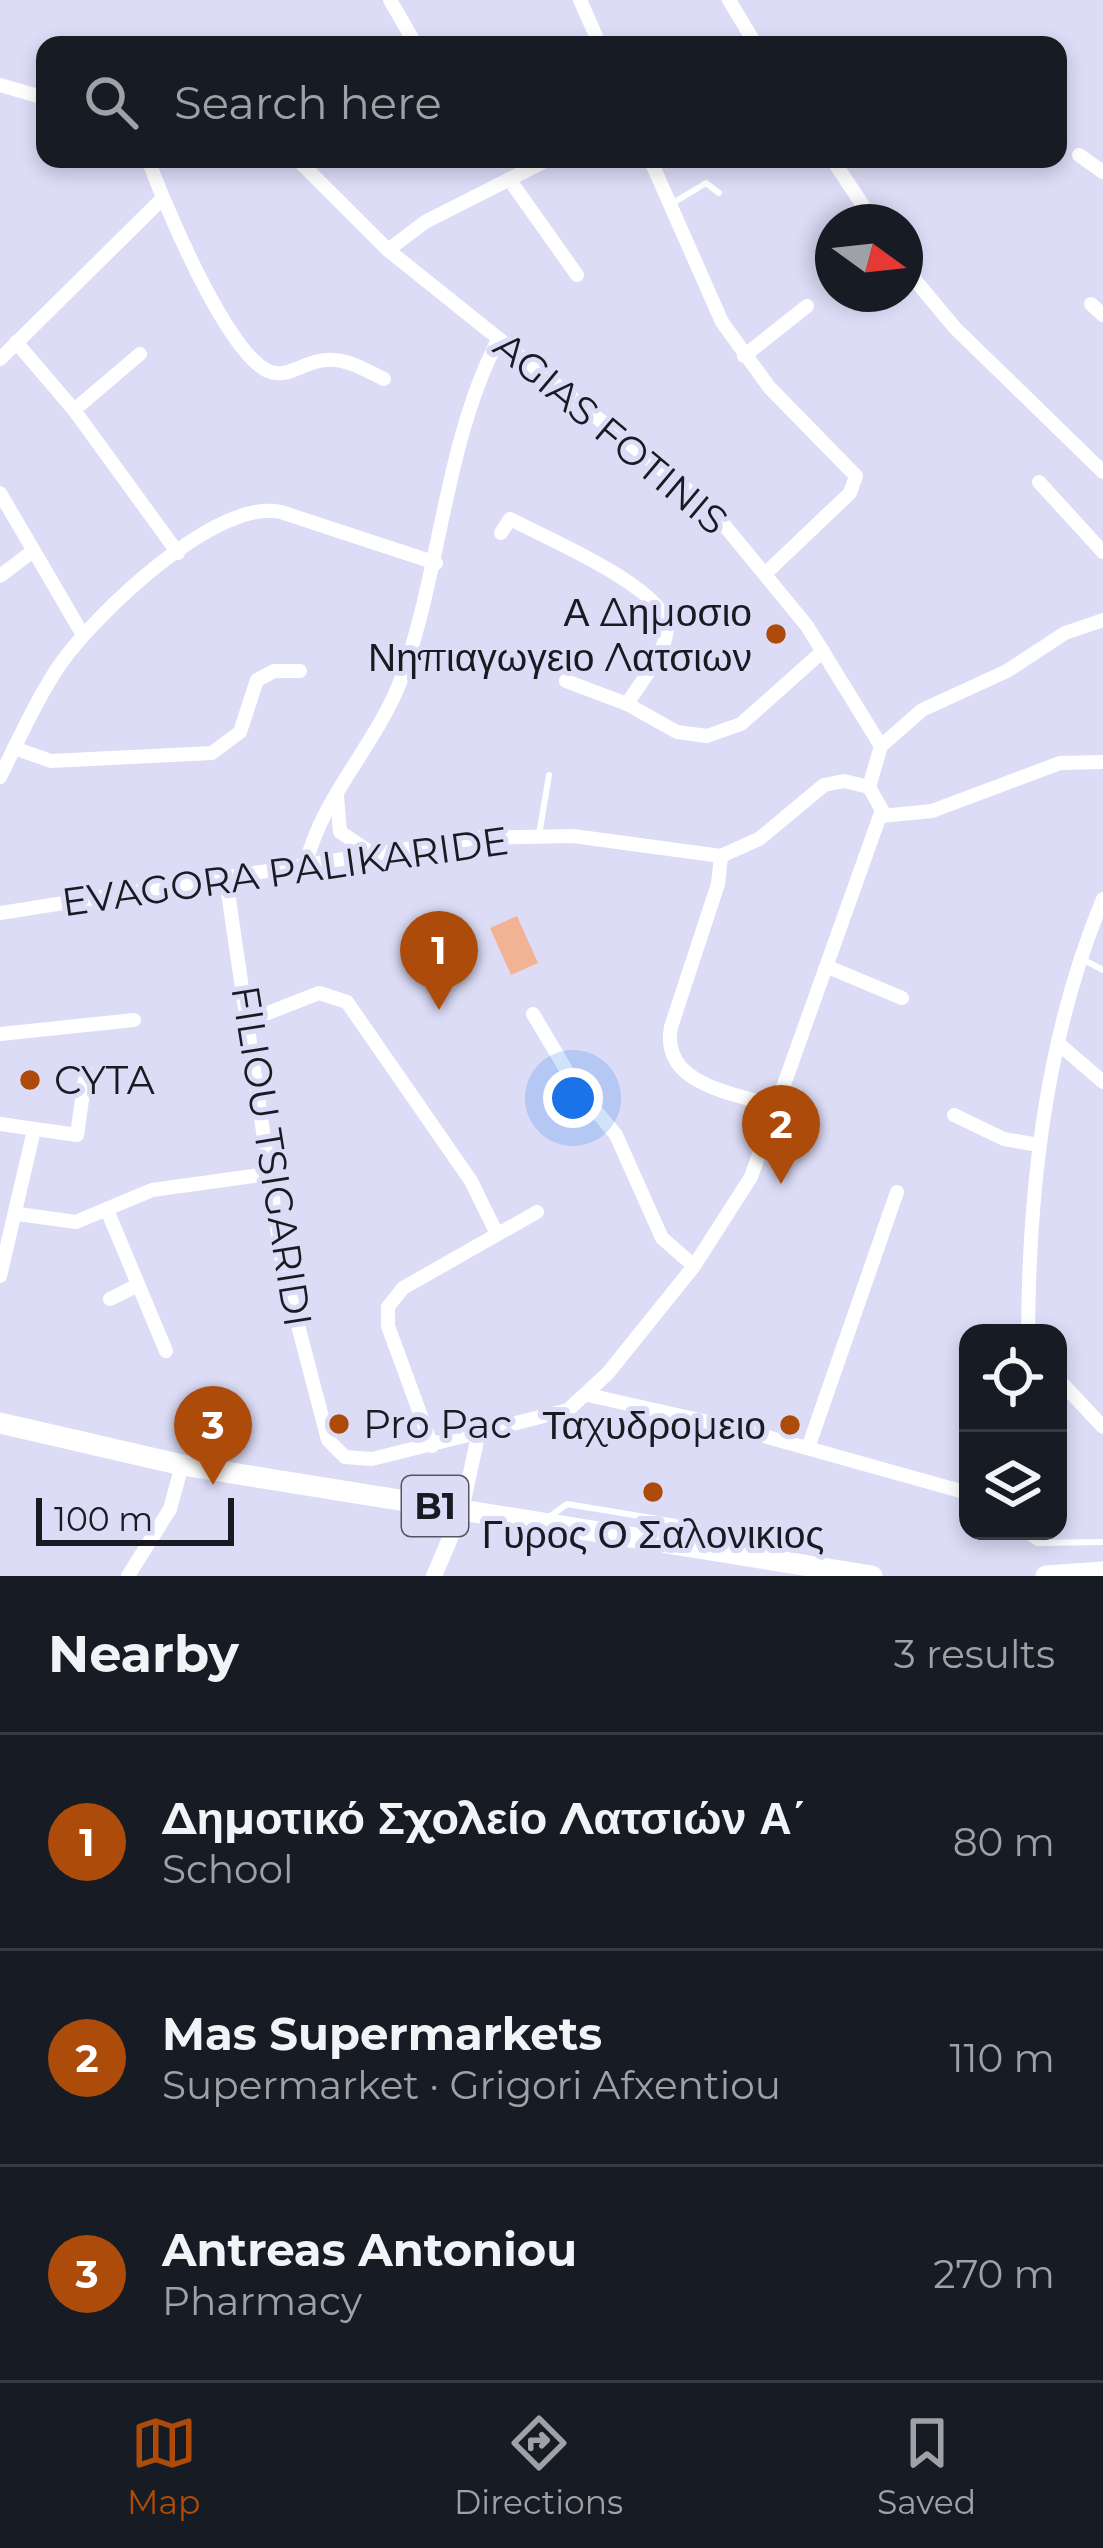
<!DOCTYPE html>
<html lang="en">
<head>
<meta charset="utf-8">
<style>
	:root { --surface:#171b24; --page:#20242c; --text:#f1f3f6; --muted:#9ea1a6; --line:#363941; --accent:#ad4c0a }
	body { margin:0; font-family:Montserrat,sans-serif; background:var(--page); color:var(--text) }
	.controls { position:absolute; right:36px; bottom:36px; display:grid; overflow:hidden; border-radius:24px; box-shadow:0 6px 18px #0003 }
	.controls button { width:108px; height:108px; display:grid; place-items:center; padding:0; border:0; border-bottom:3px solid var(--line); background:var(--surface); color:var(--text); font:60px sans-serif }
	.compass { position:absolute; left:815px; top:204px; width:108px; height:108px; border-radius:50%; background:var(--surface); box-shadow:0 6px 18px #0003; rotate:105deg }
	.scale { position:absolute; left:36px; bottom:30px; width:198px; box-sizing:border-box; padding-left:12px; border:6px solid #1a1a23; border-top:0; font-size:33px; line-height:42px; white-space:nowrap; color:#1a1a23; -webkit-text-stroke:9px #dcdcf7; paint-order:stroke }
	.you { position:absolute; left:573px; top:1098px; width:42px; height:42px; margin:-30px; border:9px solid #fff; border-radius:50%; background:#1a73e8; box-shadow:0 0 0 18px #1a73e833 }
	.badge { display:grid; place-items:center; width:78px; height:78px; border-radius:50%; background:var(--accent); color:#fff; font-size:39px; font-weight:700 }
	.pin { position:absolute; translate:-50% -99px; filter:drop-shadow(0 3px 6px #0008) }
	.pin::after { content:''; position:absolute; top:63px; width:42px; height:36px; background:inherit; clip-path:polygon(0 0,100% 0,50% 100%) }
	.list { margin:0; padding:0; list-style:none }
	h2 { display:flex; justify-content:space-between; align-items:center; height:156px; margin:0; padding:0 48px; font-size:51px }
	h2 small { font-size:39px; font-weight:400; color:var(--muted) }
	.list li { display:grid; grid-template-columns:78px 1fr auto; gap:36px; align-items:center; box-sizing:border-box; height:216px; padding:0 48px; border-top:3px solid var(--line) }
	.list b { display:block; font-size:45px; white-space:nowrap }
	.list p { margin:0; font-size:39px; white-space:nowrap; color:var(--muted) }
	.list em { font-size:39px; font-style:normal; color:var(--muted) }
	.icon { flex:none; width:66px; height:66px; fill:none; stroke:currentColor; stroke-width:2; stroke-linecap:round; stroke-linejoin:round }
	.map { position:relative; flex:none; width:1103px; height:1576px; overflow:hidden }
	.search { position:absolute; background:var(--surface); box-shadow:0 6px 18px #0003; left:36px; right:36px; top:36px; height:132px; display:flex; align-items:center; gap:30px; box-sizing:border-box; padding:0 42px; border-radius:24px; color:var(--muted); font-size:45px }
	.sheet { height:804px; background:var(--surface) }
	nav { display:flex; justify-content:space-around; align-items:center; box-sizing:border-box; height:168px; border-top:3px solid var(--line); background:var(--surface); font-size:33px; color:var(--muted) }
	nav a { display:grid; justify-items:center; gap:6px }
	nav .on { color:var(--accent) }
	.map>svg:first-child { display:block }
	.pitch { fill:#f2b395 }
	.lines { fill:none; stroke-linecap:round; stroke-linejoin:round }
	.service { stroke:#fff; stroke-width:6 }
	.minor { stroke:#fff; stroke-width:14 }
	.tertiary { stroke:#fff; stroke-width:16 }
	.primary { stroke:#fff; stroke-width:21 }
	.poi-dot { fill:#ad4c0a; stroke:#dcdcf7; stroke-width:4.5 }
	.labels { text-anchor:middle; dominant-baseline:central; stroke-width:10; stroke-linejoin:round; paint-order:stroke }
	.shield { fill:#dcdcf7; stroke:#545463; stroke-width:3 }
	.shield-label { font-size:36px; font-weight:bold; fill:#1a1a23 }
	.street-label { font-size:39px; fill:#1a1a23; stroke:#dcdcf7 }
	.poi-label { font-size:39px; fill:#1a1a23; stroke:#dcdcf7; text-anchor:end }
</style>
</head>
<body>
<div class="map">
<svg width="1103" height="1576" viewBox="0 0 1103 1576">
	<rect width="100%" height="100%" fill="#dcdcf7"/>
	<!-- pitch -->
	<path class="pitch" d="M517,916L538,963L511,975L490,928Z"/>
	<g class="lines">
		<!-- service -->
		<g class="service">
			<path d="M673,203L706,183L719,193"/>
			<path d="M539,835L549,775"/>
			<path d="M1082,959L1103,970"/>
			<path d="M548,1518L567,1504L676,1522L689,1542"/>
			<path d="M1019,1531L1037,1543L1103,1542"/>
		</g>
		<!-- minor -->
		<g class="minor">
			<path d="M390,0L416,45"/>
			<path d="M580,0L600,45"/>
			<path d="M729,0L756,45"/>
			<path d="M0,85L45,98"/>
			<path d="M1079,155L1103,172"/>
			<path d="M148,159C163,201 229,360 271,372C286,377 300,366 315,362C340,354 362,368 384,379"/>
			<path d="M297,159L388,250L711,509L807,626L881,746"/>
			<path d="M650,159L722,322L769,387L856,476L850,493L767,572"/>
			<path d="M832,159L874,222"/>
			<path d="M509,179L577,275"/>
			<path d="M388,250L425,222L549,159"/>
			<path d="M905,268L955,328L1103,472"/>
			<path d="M1091,304L1103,315"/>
			<path d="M16,342L74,410L178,553"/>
			<path d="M744,356L807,306"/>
			<path d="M0,359L162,199"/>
			<path d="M74,410L140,354"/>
			<path d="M1039,482L1103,552"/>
			<path d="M0,493L83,635"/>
			<path d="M501,533L510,519C542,536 671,590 667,629C665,654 640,683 627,704"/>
			<path d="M0,576L33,551"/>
			<path d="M566,681L627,704L677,732L707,736L741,724L823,651"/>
			<path d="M14,748L51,761L212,753L240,732L257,680L274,671H300"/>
			<path d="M0,777C19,739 37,698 61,663C97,613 216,498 281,512L436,563"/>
			<path d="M869,787L881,746L922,710L1007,671L1065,633L1103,620"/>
			<path d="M337,796L340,832L370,852"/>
			<path d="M881,816L932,811L1060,763L1103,762"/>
			<path d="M721,856L718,884L671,1027C660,1086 736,1093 777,1107"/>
			<path d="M306,864C322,796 378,743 402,677C441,568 445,443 498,340"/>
			<path d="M0,913L476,838L573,836L721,856L759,839L824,785L844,781L869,787L882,810L751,1177L694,1266L608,1373L568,1410L372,1459L345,1457L328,1440L283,1268L226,879"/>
			<path d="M828,967L902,998"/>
			<path d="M533,1014L577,1088L616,1135L662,1238L694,1266"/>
			<path d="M250,1020L319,993L347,1002L471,1181L497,1234"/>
			<path d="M0,1034L134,1020"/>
			<path d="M1058,1043L1103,1082"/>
			<path d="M954,1115L1004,1139L1039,1145"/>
			<path d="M0,1124L77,1135L86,1072"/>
			<path d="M107,1210L166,1351"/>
			<path d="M18,1214L76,1222L152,1190L268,1174"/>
			<path d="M0,1276L34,1130"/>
			<path d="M110,1299L138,1285"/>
			<path d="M1028,1333C1029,1186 1046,1036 1103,899"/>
			<path d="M1058,1379L1103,1427"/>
			<path d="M588,1395L739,1429L968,1493"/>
			<path d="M432,1446L388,1326V1307L403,1288L537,1212"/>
			<path d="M808,1448L897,1192"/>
			<path d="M462,1510L478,1436"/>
			<path d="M128,1576L170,1509L182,1465"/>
		</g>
		<!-- tertiary -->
		<path class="tertiary" d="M434,1576L462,1510"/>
		<!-- primary -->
		<g class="primary">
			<path d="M0,1423L182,1465L872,1576"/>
			<path d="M1046,1576L1103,1572"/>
		</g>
	</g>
	<!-- markers -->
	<g class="poi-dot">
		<circle cx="776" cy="634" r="12"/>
		<circle cx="30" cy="1080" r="12"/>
		<circle cx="339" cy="1424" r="12"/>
		<circle cx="790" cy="1425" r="12"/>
		<circle cx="653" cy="1492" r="12"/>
	</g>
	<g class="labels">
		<!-- shield labels -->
		<rect class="shield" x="402" y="1476" width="66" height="60" rx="9"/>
		<g class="shield-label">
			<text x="435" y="1506">B1</text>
		</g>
		<!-- street labels -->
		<g class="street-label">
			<text transform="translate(611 433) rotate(40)">AGIAS FOTINIS</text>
			<text transform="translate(285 871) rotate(-8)">EVAGORA PALIKARIDE</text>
			<text transform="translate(272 1156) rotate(81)">FILIOU TSIGARIDI</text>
		</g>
		<!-- poi labels -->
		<g class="poi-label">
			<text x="752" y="612">Α Δημοσιο<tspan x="752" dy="45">Νηπιαγωγειο Λατσιων</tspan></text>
			<text x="54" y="1080" text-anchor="start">CYTA</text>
			<text x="363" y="1424" text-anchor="start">Pro Pac</text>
			<text x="766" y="1425">Ταχυδρομειο</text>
			<text x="653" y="1534" text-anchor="middle">Γυρος Ο Σαλονικιος</text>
		</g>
	</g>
</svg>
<div class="controls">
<button><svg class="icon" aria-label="locate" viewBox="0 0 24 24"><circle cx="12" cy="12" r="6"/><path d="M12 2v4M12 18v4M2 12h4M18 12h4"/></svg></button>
<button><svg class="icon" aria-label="layers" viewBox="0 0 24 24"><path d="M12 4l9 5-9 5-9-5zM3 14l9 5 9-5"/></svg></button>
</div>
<svg class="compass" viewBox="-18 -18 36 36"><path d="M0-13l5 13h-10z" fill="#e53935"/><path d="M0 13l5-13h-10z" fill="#9ea1a6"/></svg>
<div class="scale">100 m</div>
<div class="you"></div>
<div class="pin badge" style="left:439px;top:1010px">1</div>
<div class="pin badge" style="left:781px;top:1184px">2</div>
<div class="pin badge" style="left:213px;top:1485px">3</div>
<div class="search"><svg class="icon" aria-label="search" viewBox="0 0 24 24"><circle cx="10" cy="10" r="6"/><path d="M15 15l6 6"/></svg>Search here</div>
</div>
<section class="sheet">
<h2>Nearby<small>3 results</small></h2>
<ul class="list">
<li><span class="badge">1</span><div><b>Δημοτικό Σχολείο Λατσιών Α΄</b><p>School</p></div><em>80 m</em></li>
<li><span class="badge">2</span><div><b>Mas Supermarkets</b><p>Supermarket · Grigori Afxentiou</p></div><em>110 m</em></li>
<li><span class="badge">3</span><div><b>Antreas Antoniou</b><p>Pharmacy</p></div><em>270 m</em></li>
</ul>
</section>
<nav>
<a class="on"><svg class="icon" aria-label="map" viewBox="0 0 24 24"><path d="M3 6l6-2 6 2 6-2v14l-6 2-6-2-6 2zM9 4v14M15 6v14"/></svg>Map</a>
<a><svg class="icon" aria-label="directions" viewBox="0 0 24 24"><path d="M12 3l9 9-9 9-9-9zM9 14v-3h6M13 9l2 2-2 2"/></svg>Directions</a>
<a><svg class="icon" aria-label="saved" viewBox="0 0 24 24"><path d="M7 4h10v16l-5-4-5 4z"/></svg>Saved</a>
</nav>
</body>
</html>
